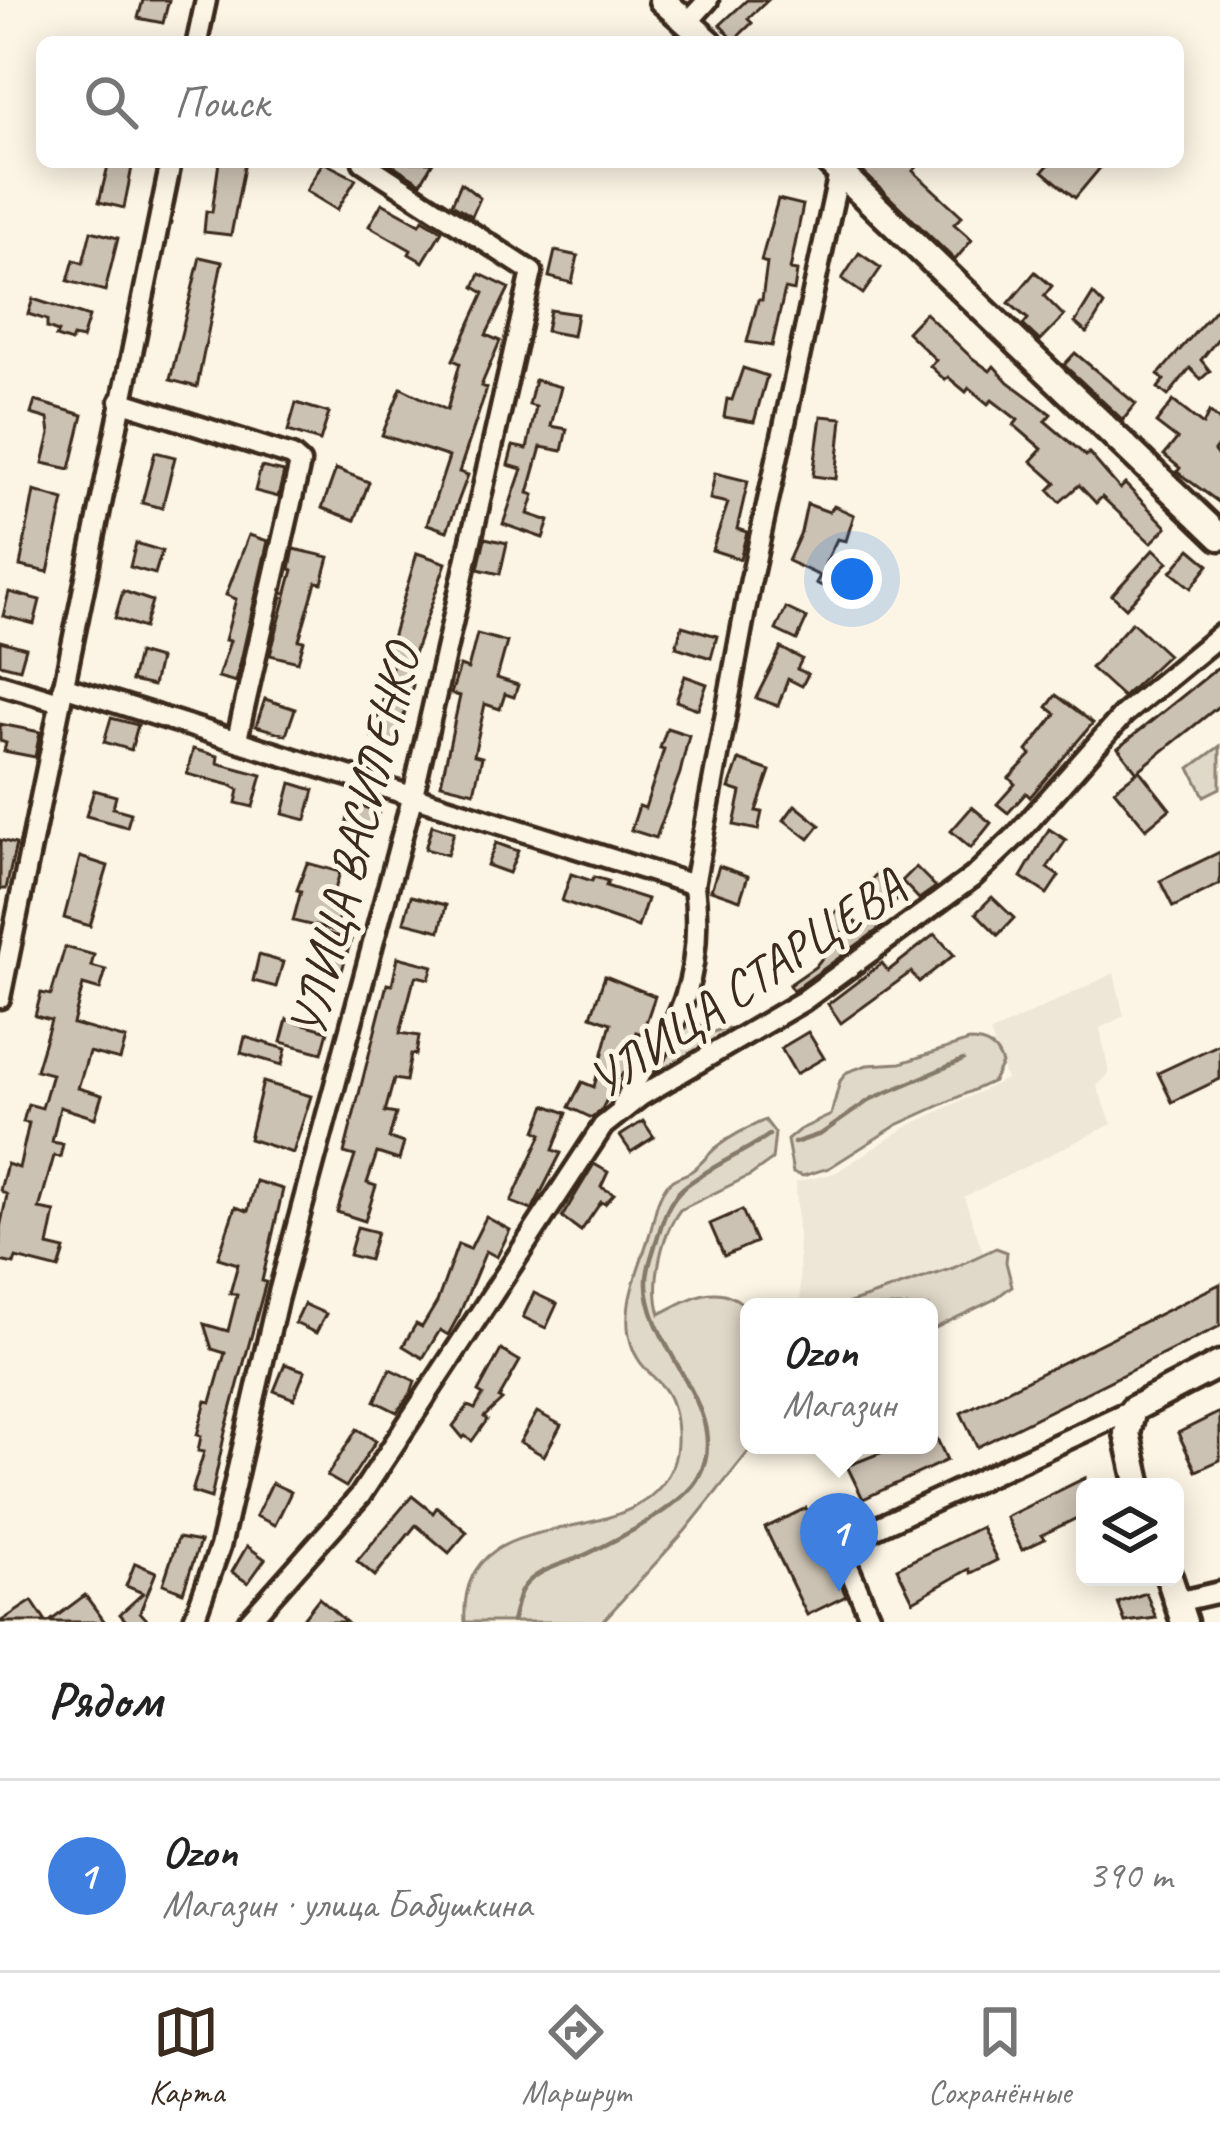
<!DOCTYPE html>
<html lang="ru">
<head>
<meta charset="utf-8">
<style>
	:root { --surface:#fff; --page:#f2f2f2; --text:#222; --muted:#767676; --line:#e0e0e0; --accent:#3b2a1e }
	body { margin:0; font-family:Caveat,sans-serif; background:var(--page); color:var(--text) }
	.controls { position:absolute; right:36px; bottom:36px; display:grid; overflow:hidden; border-radius:18px; box-shadow:0 6px 30px #0003 }
	.controls button { width:108px; height:108px; display:grid; place-items:center; padding:0; border:0; border-bottom:3px solid var(--line); background:var(--surface); color:var(--text); font:60px sans-serif }
	.you { position:absolute; left:852px; top:579px; width:42px; height:42px; margin:-30px; border:9px solid #fff; border-radius:50%; background:#1a73e8; box-shadow:0 0 0 18px #1a73e833 }
	.badge { display:grid; place-items:center; width:78px; height:78px; border-radius:50%; background:var(--accent); color:#fff; font-size:39px; font-weight:700 }
	.pin { position:absolute; translate:-50% -99px; filter:drop-shadow(0 3px 6px #0008) }
	.pin::after { content:''; position:absolute; top:63px; width:42px; height:36px; background:inherit; clip-path:polygon(0 0,100% 0,50% 100%) }
	.popup { position:absolute; left:740px; top:1298px; width:198px; height:156px; box-sizing:border-box; display:grid; place-content:center; border-radius:18px; background:var(--surface); filter:drop-shadow(0 3px 9px #0005); font-size:39px; white-space:nowrap; color:var(--muted) }
	.popup b { font-size:45px; color:var(--text) }
	.popup::after { content:''; position:absolute; left:50%; top:100%; margin-left:-24px; border:24px solid transparent; border-top-color:var(--surface) }
	.list { margin:0; padding:0; list-style:none }
	h2 { display:flex; justify-content:space-between; align-items:center; height:156px; margin:0; padding:0 48px; font-size:51px }
	h2 small { font-size:39px; font-weight:400; color:var(--muted) }
	.list li { display:grid; grid-template-columns:78px 1fr auto; gap:36px; align-items:center; box-sizing:border-box; height:192px; padding:0 48px; border-top:3px solid var(--line) }
	.list b { display:block; font-size:45px; white-space:nowrap }
	.list p { margin:0; font-size:39px; white-space:nowrap; color:var(--muted) }
	.list em { font-size:39px; font-style:normal; color:var(--muted) }
	.icon { flex:none; width:66px; height:66px; fill:none; stroke:currentColor; stroke-width:2; stroke-linecap:round; stroke-linejoin:round }
	.map { position:relative; flex:none; width:1220px; height:1622px; overflow:hidden }
	.search { position:absolute; background:var(--surface); box-shadow:0 6px 30px #0003; left:36px; right:36px; top:36px; height:132px; display:flex; align-items:center; gap:30px; box-sizing:border-box; padding:0 42px; border-radius:18px; color:var(--muted); font-size:45px }
	.sheet { height:348px; background:var(--surface) }
	nav { display:flex; justify-content:space-around; align-items:center; box-sizing:border-box; height:168px; border-top:3px solid var(--line); background:var(--surface); font-size:33px; color:var(--muted) }
	nav a { display:grid; justify-items:center; gap:6px }
	nav .on { color:var(--accent) }
	.map>svg:first-child { display:block }
	.built { fill:#eee6d6 }
	.green { fill:#e0d8c8; stroke:#8e8173; stroke-width:3 }
	.lines { fill:none; stroke-linecap:round; stroke-linejoin:round }
	.stream { stroke:#85796b; stroke-width:4.5 }
	.building { fill:#ccc2b3; stroke:#3b2a1e; stroke-width:3 }
	.street-casing { stroke:#3b2a1e; stroke-width:27 }
	.secondary-casing { stroke:#3b2a1e; stroke-width:33 }
	.street { stroke:#fcf5e5; stroke-width:18 }
	.secondary { stroke:#fcf5e5; stroke-width:24 }
	.labels { text-anchor:middle; dominant-baseline:central; stroke-width:10; stroke-linejoin:round; paint-order:stroke }
	.street-label { font-size:51px; fill:#3b2a1e; stroke:#fcf5e5 }
</style>
</head>
<body>
<div class="map">
<svg width="1220" height="1622" viewBox="0 0 1220 1622">
	<rect width="100%" height="100%" fill="#fcf5e5"/>
	<filter id="ink" filterUnits="userSpaceOnUse"><feTurbulence type="fractalNoise" baseFrequency=".00833" numOctaves="2"/><feDisplacementMap in="SourceGraphic" scale="24" xChannelSelector="R" yChannelSelector="G"/><feConvolveMatrix kernelMatrix="1 2 1 2 8 2 1 2 1" color-interpolation-filters="sRGB"/></filter>
	<g filter="url(#ink)">
		<!-- built -->
		<path class="built" d="M1114,973L1124,1016L1100,1028L1109,1074L1097,1086L1112,1124L964,1197L986,1261L870,1307H801L796,1182L835,1173L910,1125L1006,1079L990,1033Z"/>
		<!-- green -->
		<g class="green">
			<path d="M1220,746V788L1204,796L1190,768Z"/>
			<path d="M698,1023L709,1033L727,1028L733,1034L644,1084C658,1063 673,1028 698,1023Z"/>
			<path d="M969,1041C986,1041 997,1047 1002,1064L993,1081L897,1125L829,1168L803,1176L793,1173L787,1140L799,1130L831,1115L840,1081L847,1072L867,1065L901,1063Z"/>
			<path d="M765,1120L775,1133L772,1160L751,1175L680,1210C661,1235 651,1285 660,1314C691,1298 720,1278 749,1310V1445H754L685,1531L602,1622H465C457,1490 634,1561 672,1467C681,1445 678,1405 663,1387C650,1372 637,1364 631,1343C620,1307 639,1270 649,1236C655,1218 655,1200 667,1185C675,1176 682,1177 690,1172C700,1166 708,1154 717,1147C732,1135 748,1128 765,1120Z"/>
			<path d="M996,1248L1007,1252L1006,1262L1012,1286L995,1299L929,1331V1307H838L953,1268Z"/>
		</g>
		<g class="lines">
			<!-- stream -->
			<g class="stream">
				<path d="M794,1143L821,1134L871,1099L963,1060"/>
				<path d="M512,1622C515,1612 517,1596 523,1588C537,1568 567,1564 587,1554C617,1540 685,1505 699,1476C734,1411 644,1346 647,1280C647,1266 654,1250 658,1236C663,1219 669,1200 683,1188C709,1167 742,1154 769,1135"/>
			</g>
		</g>
		<!-- building -->
		<g class="building">
			<path d="M143,0H169L163,23L138,18Z"/>
			<path d="M747,0H768L748,19L752,23L734,40L720,25Z"/>
			<path d="M109,162H133L124,208L99,202Z"/>
			<path d="M219,162H245L231,235L204,232L206,211L212,212Z"/>
			<path d="M323,162L356,179L337,210L306,191Z"/>
			<path d="M388,162H433L421,183Z"/>
			<path d="M862,162H922L913,171L962,216L954,224L972,240L955,260L858,167Z"/>
			<path d="M1051,162H1105L1075,198L1043,171Z"/>
			<path d="M461,183L480,198L472,216L452,204Z"/>
			<path d="M778,199L803,205L790,270L797,271L794,291L785,289L772,346L747,342L758,300H762L767,263L761,261Z"/>
			<path d="M382,203L420,224L423,219L442,231L423,262L409,254L411,250L369,226Z"/>
			<path d="M91,231L118,238L105,291L68,281L74,260L83,263Z"/>
			<path d="M555,251L578,256L572,283L549,277Z"/>
			<path d="M859,253L881,268L863,294L842,279Z"/>
			<path d="M200,257L222,262L197,387L170,380Z"/>
			<path d="M1035,272L1052,286L1044,296L1064,316L1040,341L1023,325L1028,319L1009,303Z"/>
			<path d="M480,274L509,288L486,335L500,341L481,386L487,388L459,472L468,475L447,531L427,524L449,457L382,435L401,388L447,410L460,363L453,360L484,293L474,287Z"/>
			<path d="M1093,294L1104,305L1087,333L1075,323Z"/>
			<path d="M33,299L89,317L82,339L73,337L71,342L56,337L58,332L47,328V320L28,314Z"/>
			<path d="M1220,304V336L1201,360L1210,371L1201,379L1190,368L1168,396L1158,388L1164,380L1158,375Z"/>
			<path d="M550,310L577,314L573,336L546,331Z"/>
			<path d="M925,313L971,357L990,371L994,366L1008,382L1051,414L1045,421L1086,456L1089,453L1120,489L1125,484L1167,527L1151,543L1102,497L1096,503L1079,485L1060,502L1049,490L1056,483L1031,461L1042,449L1014,425L1018,420L992,400L988,404L969,388L966,392L948,377L945,380L930,366L936,360L907,332Z"/>
			<path d="M1075,353L1136,404L1123,420L1064,365Z"/>
			<path d="M743,368L767,376L754,422L724,417L727,399L732,400Z"/>
			<path d="M535,380L561,387L551,426L567,429L562,451L541,447L528,493L534,495L528,514L549,521L543,538L503,524L522,469L508,465L513,446L527,449L536,407L529,405Z"/>
			<path d="M35,401L83,415L70,469L43,463L50,434L48,419L31,414Z"/>
			<path d="M1173,401L1203,425L1209,412L1220,421V443L1214,451L1220,459V503L1177,472L1180,468L1164,455L1177,439L1156,423Z"/>
			<path d="M296,403L329,413L320,441L288,431Z"/>
			<path d="M821,416L842,418L836,479L813,476Z"/>
			<path d="M155,452L175,457L162,508L142,503Z"/>
			<path d="M261,467L284,472L278,497L255,491Z"/>
			<path d="M336,469L369,482L355,520L322,508Z"/>
			<path d="M715,473L748,481L737,529L747,532L740,559L712,550L728,503L710,499Z"/>
			<path d="M34,491L64,500L48,572L20,566Z"/>
			<path d="M807,504L829,512L834,506L854,515L846,541L837,539L825,564L846,574L837,593L816,583L820,576L788,561L801,532Z"/>
			<path d="M249,535L268,541L236,682L218,677L230,641L225,640L236,599L226,595Z"/>
			<path d="M485,538L507,543L500,574L478,569Z"/>
			<path d="M136,543L162,551L155,574L130,567Z"/>
			<path d="M294,549L329,557L322,583L316,582L299,640L304,641L298,662L270,655L293,570L290,569Z"/>
			<path d="M1154,549L1168,562L1126,608L1112,595Z"/>
			<path d="M1190,549L1209,565L1191,588L1171,572Z"/>
			<path d="M417,553L446,563L404,682L413,685L396,743L372,737L392,667L384,665Z"/>
			<path d="M123,591L152,601L144,628L115,618Z"/>
			<path d="M9,592L40,600L34,624L3,616Z"/>
			<path d="M786,608L807,618L797,640L776,630Z"/>
			<path d="M1132,622L1168,655L1123,697L1091,668Z"/>
			<path d="M682,626L717,636L711,658L676,647Z"/>
			<path d="M477,634L507,642L497,678L518,685L514,697L505,694L500,709L485,704L474,755L482,757L474,792L441,784L460,696L451,694L460,666L468,669Z"/>
			<path d="M0,641L26,648L20,669L0,664Z"/>
			<path d="M781,648L802,659L797,669L808,674L802,686L788,679L778,706L756,698Z"/>
			<path d="M138,653L159,659L153,686L131,681Z"/>
			<path d="M1220,666V705L1139,770L1170,809L1146,829L1114,790L1137,772L1118,748Z"/>
			<path d="M685,676L707,684L698,709L676,701Z"/>
			<path d="M1056,695L1093,723L1030,797L1026,793L1008,813L997,804L1015,784L1009,778L1031,755L1027,751L1056,714L1047,707Z"/>
			<path d="M265,699L295,709L286,735L256,726Z"/>
			<path d="M111,718L138,725L131,750L104,742Z"/>
			<path d="M0,724L40,732L35,757L4,751L6,743L0,741Z"/>
			<path d="M667,728L689,735L680,773L656,838L631,830L639,806L645,808L664,749L660,748Z"/>
			<path d="M193,749L218,756L217,763L262,775L253,807L236,803L239,790L230,785L187,774Z"/>
			<path d="M739,760L770,771L756,811L762,812L758,830L734,825L741,792L729,788Z"/>
			<path d="M291,783L314,790L306,820L283,814Z"/>
			<path d="M94,790L116,796L113,808L131,813L127,827L86,816Z"/>
			<path d="M351,804L379,811L372,837L345,830Z"/>
			<path d="M795,805L820,825L809,839L784,820Z"/>
			<path d="M972,807L991,823L971,848L951,831Z"/>
			<path d="M432,825L454,832L447,855L425,849Z"/>
			<path d="M1049,829L1066,840L1047,868L1059,876L1047,894L1021,877Z"/>
			<path d="M0,840L16,844L6,889H0Z"/>
			<path d="M496,843L518,851L509,873L487,865Z"/>
			<path d="M1220,852V884L1173,907L1160,881Z"/>
			<path d="M80,857L108,866L90,926L64,918Z"/>
			<path d="M307,863L340,872L331,904L341,907L335,931L293,921L301,891L297,890Z"/>
			<path d="M719,866L748,876L740,900L711,890Z"/>
			<path d="M916,867L936,887L919,899L902,881Z"/>
			<path d="M878,872L903,893L887,911L863,890Z"/>
			<path d="M571,874L592,881L594,877L608,881L606,886L647,899L638,927L562,901Z"/>
			<path d="M411,896L446,905L440,931L404,922Z"/>
			<path d="M992,897L1014,918L998,935L976,913Z"/>
			<path d="M838,909L863,928L871,918L882,927L793,991L789,985L815,967L842,933L828,922Z"/>
			<path d="M326,933L351,940L341,974L317,968Z"/>
			<path d="M935,934L954,955L919,982L911,972L841,1023L828,1004L882,963L888,971Z"/>
			<path d="M65,947L94,955L91,966L106,970L100,990L83,985L73,1024L126,1039L120,1060L89,1052L78,1088L102,1095L95,1118L60,1107L52,1142L63,1144L60,1157L54,1156L39,1209L55,1212L48,1246L65,1250L59,1269L16,1258L14,1264L0,1261V1228L7,1195L0,1190L7,1164L19,1168L29,1123L23,1122L28,1104L42,1108L52,1074L36,1070L51,1020L35,1016L41,993L51,995Z"/>
			<path d="M259,955L283,962L276,987L253,981Z"/>
			<path d="M398,957L433,966L429,979L417,976L413,983L400,1033L419,1036L416,1055L411,1054L406,1081L394,1079L385,1112L396,1114L389,1138L404,1143L399,1160L377,1153L367,1183L376,1186L365,1221L337,1212L355,1156L344,1153L387,984L392,985Z"/>
			<path d="M605,976L655,996L642,1034L636,1032L626,1071L617,1080L602,1109L592,1118L569,1107L582,1082L594,1087L611,1023L591,1016Z"/>
			<path d="M287,1019L328,1031L322,1053L281,1042Z"/>
			<path d="M808,1032L824,1058L796,1074L781,1048Z"/>
			<path d="M245,1037L286,1049L282,1065L241,1053Z"/>
			<path d="M1220,1044V1079L1172,1102L1158,1073Z"/>
			<path d="M263,1082L311,1096L293,1153L249,1139Z"/>
			<path d="M546,1105L567,1113L553,1150L561,1153L532,1210L511,1202L542,1134L536,1131Z"/>
			<path d="M643,1121L654,1137L631,1152L620,1136Z"/>
			<path d="M594,1164L608,1172L601,1187L614,1194L605,1204L601,1202L581,1231L562,1217Z"/>
			<path d="M256,1181L283,1189L262,1281L266,1282L225,1432L211,1498L192,1492L204,1452L198,1451L201,1436L197,1435L206,1401L211,1402L225,1353L212,1349L204,1324L228,1331L237,1295L230,1293L238,1264L218,1258L235,1207L248,1211Z"/>
			<path d="M742,1210L756,1242L724,1256L710,1224Z"/>
			<path d="M486,1217L510,1230L497,1257L486,1251L459,1315L448,1335L440,1330L423,1358L403,1346L416,1324L422,1327L437,1302L458,1244L470,1249Z"/>
			<path d="M357,1227L377,1232L369,1260L349,1255Z"/>
			<path d="M1220,1284V1326L977,1447L961,1413Z"/>
			<path d="M534,1293L557,1304L546,1328L523,1317Z"/>
			<path d="M304,1304L326,1314L316,1333L295,1323Z"/>
			<path d="M501,1350L520,1361L499,1398L502,1400L484,1417L487,1420L472,1441L465,1436L463,1438L453,1426L468,1406L475,1409L483,1395L478,1392Z"/>
			<path d="M285,1364L305,1371L294,1399L274,1391Z"/>
			<path d="M390,1369L415,1381L411,1393L397,1412L375,1401Z"/>
			<path d="M537,1412L561,1425L544,1456L520,1442Z"/>
			<path d="M1220,1412V1460L1196,1471L1178,1433Z"/>
			<path d="M929,1422L947,1460L863,1499L847,1466L900,1445H929Z"/>
			<path d="M357,1429L376,1441L346,1487L327,1476Z"/>
			<path d="M1085,1478V1514L1042,1535L1045,1539L1022,1550L1006,1517Z"/>
			<path d="M272,1483L291,1492L275,1525L256,1516Z"/>
			<path d="M412,1496L433,1513L437,1507L467,1532L449,1553L416,1525L375,1576L357,1561Z"/>
			<path d="M806,1508L846,1596L807,1615L765,1528Z"/>
			<path d="M981,1527L997,1560L971,1573L969,1569L913,1601L897,1568Z"/>
			<path d="M178,1538L200,1542L183,1592L163,1584Z"/>
			<path d="M247,1546L265,1559L248,1583L232,1572Z"/>
			<path d="M135,1563L156,1572L140,1612L149,1622H127L120,1614L143,1593L126,1586Z"/>
			<path d="M1146,1593L1156,1618L1125,1622L1118,1603Z"/>
			<path d="M85,1595L105,1622H49Z"/>
			<path d="M319,1598L346,1622H300Z"/>
			<path d="M32,1601L46,1622H0Z"/>
		</g>
		<g class="lines">
			<!-- street casing -->
			<g class="street-casing">
				<g id="street">
					<path d="M689,21L708,0"/>
					<path d="M197,42L206,0"/>
					<path d="M120,401L292,456L300,463L237,739"/>
					<path d="M0,684L60,702"/>
					<path d="M63,686L694,885"/>
					<path d="M0,998L171,162"/>
					<path d="M622,1107C633,1079 653,1058 668,1034C695,990 700,935 694,885L750,584L839,173"/>
					<path d="M1177,1602L1220,1592"/>
					<path d="M193,1622L220,1547L277,1300L413,795L532,272L363,162"/>
					<path d="M248,1622L360,1496L603,1126L641,1096L803,1001L973,877L1016,836L1124,714L1220,635"/>
					<path d="M872,1622L839,1545L1133,1409"/>
				</g>
			</g>
			<!-- secondary casing -->
			<g class="secondary-casing">
				<g id="secondary">
					<path d="M662,0L709,42"/>
					<path d="M829,162L1220,537"/>
					<path d="M1139,1487L1127,1433L1133,1409L1220,1364"/>
					<path d="M1169,1577L1184,1622"/>
				</g>
			</g>
			<!-- street -->
			<use href="#street" class="street"/>
			<!-- secondary -->
			<use href="#secondary" class="secondary"/>
		</g>
	</g>
	<g class="labels">
		<!-- street labels -->
		<g class="street-label">
			<text transform="translate(354 841) rotate(-76)">УЛИЦА ВАСИЛЕНКО</text>
			<text transform="translate(746 983) rotate(-34)">УЛИЦА СТАРЦЕВА</text>
		</g>
	</g>
</svg>
<div class="controls">
<button><svg class="icon" aria-label="layers" viewBox="0 0 24 24"><path d="M12 4l9 5-9 5-9-5zM3 14l9 5 9-5"/></svg></button>
</div>
<div class="you"></div>
<div class="pin badge" style="left:839px;top:1592px;background:#3f7fe0">1</div>
<div class="popup"><b>Ozon</b>Магазин</div>
<div class="search"><svg class="icon" aria-label="search" viewBox="0 0 24 24"><circle cx="10" cy="10" r="6"/><path d="M15 15l6 6"/></svg>Поиск</div>
</div>
<section class="sheet">
<h2>Рядом<small></small></h2>
<ul class="list">
<li><span class="badge" style="background:#3f7fe0">1</span><div><b>Ozon</b><p>Магазин · улица Бабушкина</p></div><em>390 m</em></li>
</ul>
</section>
<nav>
<a class="on"><svg class="icon" aria-label="map" viewBox="0 0 24 24"><path d="M3 6l6-2 6 2 6-2v14l-6 2-6-2-6 2zM9 4v14M15 6v14"/></svg>Карта</a>
<a><svg class="icon" aria-label="directions" viewBox="0 0 24 24"><path d="M12 3l9 9-9 9-9-9zM9 14v-3h6M13 9l2 2-2 2"/></svg>Маршрут</a>
<a><svg class="icon" aria-label="saved" viewBox="0 0 24 24"><path d="M7 4h10v16l-5-4-5 4z"/></svg>Сохранённые</a>
</nav>
</body>
</html>
